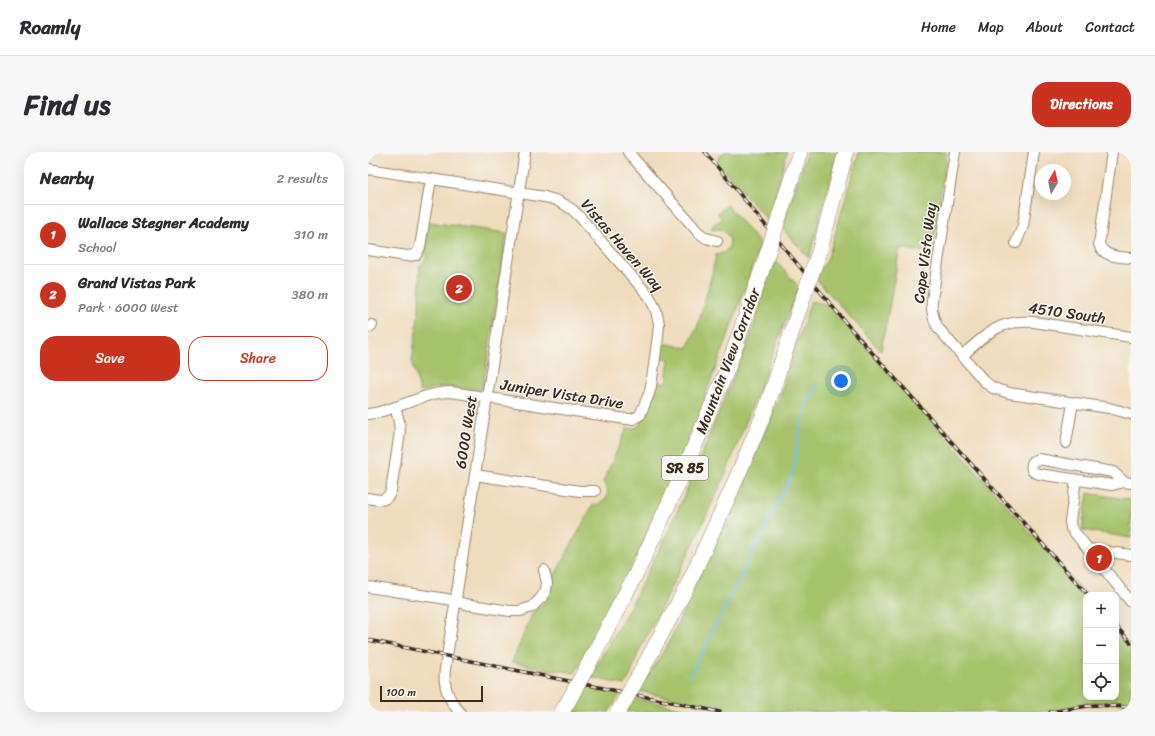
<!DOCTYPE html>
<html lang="en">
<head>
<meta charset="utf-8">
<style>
	:root { --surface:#fff; --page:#f7f7f7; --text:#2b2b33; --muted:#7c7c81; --line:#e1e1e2; --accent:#c8321e }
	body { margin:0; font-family:Sriracha,sans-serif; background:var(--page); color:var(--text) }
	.controls { position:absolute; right:12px; bottom:12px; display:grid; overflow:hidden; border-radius:8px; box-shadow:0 4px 16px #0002 }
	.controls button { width:36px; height:36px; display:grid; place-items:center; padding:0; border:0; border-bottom:1px solid var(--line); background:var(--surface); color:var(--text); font:20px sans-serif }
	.compass { position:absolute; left:667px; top:12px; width:36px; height:36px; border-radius:50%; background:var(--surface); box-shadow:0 4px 16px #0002; rotate:9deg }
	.scale { position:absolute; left:12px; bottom:10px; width:103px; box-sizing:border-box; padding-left:4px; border:2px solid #3b2a1e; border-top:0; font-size:11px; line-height:14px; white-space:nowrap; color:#3b2a1e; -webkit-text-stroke:3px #f6f6f2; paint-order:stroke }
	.you { position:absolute; left:473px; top:229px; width:14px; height:14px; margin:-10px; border:3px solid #fff; border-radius:50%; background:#1a73e8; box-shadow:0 0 0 6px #1a73e833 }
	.badge { display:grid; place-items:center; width:26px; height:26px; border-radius:50%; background:var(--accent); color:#fff; font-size:13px; font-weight:700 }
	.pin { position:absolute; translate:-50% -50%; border:2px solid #fff; box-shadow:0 1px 4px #0006 }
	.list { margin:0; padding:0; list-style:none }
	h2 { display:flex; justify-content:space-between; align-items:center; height:52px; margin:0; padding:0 16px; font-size:17px }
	h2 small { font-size:13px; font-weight:400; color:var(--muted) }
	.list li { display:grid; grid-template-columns:26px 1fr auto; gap:12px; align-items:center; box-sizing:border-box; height:60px; padding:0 16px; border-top:1px solid var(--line) }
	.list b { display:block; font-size:15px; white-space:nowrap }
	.list p { margin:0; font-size:13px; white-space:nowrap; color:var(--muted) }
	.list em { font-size:13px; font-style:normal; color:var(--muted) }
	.actions { display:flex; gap:8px; padding:12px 16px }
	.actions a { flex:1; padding:9px 0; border:1px solid var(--accent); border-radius:16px; text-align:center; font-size:14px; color:var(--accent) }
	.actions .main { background:var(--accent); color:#fff }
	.icon { flex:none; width:22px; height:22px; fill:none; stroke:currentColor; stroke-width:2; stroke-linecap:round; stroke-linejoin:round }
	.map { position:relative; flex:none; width:763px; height:560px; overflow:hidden; border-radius:16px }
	header { display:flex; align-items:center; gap:24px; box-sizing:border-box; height:56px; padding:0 20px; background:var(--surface); border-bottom:1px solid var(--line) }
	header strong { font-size:19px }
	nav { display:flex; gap:22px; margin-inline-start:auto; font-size:14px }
	.intro { display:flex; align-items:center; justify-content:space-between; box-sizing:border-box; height:96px; padding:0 24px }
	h1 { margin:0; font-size:28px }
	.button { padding:10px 18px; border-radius:16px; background:var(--accent); color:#fff; font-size:14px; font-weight:700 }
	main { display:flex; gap:24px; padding:0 24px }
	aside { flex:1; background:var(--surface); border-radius:16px; box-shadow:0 4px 16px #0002 }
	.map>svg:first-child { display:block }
	.green { fill:#a6c36b; stroke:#707644 }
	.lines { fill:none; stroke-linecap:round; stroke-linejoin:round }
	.stream { stroke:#73bfed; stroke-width:2 }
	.minor-casing { stroke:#95836d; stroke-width:12 }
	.highway-casing { stroke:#95836d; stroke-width:16 }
	.minor { stroke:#fff; stroke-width:10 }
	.highway { stroke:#fff; stroke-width:15 }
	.rail-casing { stroke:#3b2a1e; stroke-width:3.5 }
	.rail { stroke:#f6f6f2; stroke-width:2; stroke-dasharray:6; stroke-linecap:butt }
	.highway-bridge-casing { stroke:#95836d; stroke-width:16; stroke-linecap:butt }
	.highway-bridge { stroke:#fff; stroke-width:15 }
	.labels { text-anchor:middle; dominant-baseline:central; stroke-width:3; stroke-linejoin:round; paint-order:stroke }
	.shield { fill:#f6f6f2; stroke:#73675e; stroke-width:1 }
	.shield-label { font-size:14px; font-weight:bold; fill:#3b2a1e }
	.street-label { font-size:15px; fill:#3b2a1e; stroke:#f6f6f2 }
</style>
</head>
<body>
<header>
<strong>Roamly</strong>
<nav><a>Home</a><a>Map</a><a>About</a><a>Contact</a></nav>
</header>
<div class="intro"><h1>Find us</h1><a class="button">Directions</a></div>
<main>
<aside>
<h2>Nearby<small>2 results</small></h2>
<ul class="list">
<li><span class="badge">1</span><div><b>Wallace Stegner Academy</b><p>School</p></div><em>310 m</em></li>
<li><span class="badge">2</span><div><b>Grand Vistas Park</b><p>Park · 6000 West</p></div><em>380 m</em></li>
</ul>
<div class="actions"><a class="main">Save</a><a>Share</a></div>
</aside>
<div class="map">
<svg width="763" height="560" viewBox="0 0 763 560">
	<rect width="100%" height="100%" fill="#f6f6f2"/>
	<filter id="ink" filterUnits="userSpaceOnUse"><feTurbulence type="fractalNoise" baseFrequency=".025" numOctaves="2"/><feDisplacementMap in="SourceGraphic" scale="8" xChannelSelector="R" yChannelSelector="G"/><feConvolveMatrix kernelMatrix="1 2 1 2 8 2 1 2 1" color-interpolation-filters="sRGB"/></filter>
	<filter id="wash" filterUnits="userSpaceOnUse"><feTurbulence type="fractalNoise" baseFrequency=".012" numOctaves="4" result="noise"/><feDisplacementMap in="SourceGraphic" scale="16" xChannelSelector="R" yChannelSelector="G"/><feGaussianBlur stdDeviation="0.9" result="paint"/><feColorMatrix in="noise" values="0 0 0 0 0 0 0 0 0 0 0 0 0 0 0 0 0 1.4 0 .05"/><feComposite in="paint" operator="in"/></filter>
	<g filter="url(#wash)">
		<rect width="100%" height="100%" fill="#efdcbc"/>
		<!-- green -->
		<g class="green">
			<path d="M356,0H419L406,48L407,50L401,70L348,10Z"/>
			<path d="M439,0H470L441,106L414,76Z"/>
			<path d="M491,0H579L564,101L532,96L513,199L449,128L453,116L459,109Z"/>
			<path d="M359,53L393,93L390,101L389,102L356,195L336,246L338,248L313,308L252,439L242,455L207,521L190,518L189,519L144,510L165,460L175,452L180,444L188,421L225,353C239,352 244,341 235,330L259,276C278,282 285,243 288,230L298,231L301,207L291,205L294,191L319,196L329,176L343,126L348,103C364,101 367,84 352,77L343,78L345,73L354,67L349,62Z"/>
			<path d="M61,70L139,81L115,235L112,238H109C85,235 76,232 52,240L44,208L51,159L52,113C62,107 57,98 58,89C58,83 60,76 61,70Z"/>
			<path d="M405,106L431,135L358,321L327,388L270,501L263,522L257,533L222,525L263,453L301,378L326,321L384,180Z"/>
			<path d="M443,149L462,153L718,444V545H748V479L763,496V552L749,551H727L674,560H368L270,539L300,492L390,297L412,243Z"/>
			<path d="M720,341L763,348V386L714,378Z"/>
			<path d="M216,534L252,542L241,560H201Z"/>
			<path d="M266,546L331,560H258Z"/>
		</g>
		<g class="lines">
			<!-- stream -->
			<path class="stream" d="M322,524L425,321L434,265L449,233"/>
		</g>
	</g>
	<g filter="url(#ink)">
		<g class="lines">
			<!-- minor casing -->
			<g class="minor-casing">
				<g id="minor">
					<path d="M260,0L330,80L338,86L349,89"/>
					<path d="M587,0L564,148C563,158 565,167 570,176L616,229L625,236L641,241L741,256L763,262"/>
					<path d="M744,0L731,92C735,105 751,105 763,106"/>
					<path d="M0,17L177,45C190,48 202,54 211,64L281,144L288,158L291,172L290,184L283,234L281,242L272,263L265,267H258L83,240C54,240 29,259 0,262"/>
					<path d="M648,91L655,74L666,0"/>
					<path d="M0,98L39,104L48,103L52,95L63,27"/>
					<path d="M0,176L4,173"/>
					<path d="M594,204C618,182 632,167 666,170L763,185"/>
					<path d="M698,291L705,251"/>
					<path d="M107,323L212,339H227"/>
					<path d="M708,328L702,369L703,376L763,450"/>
					<path d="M756,330L745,320L670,307L665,309C662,316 663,320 671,322L744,333L756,330L763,331"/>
					<path d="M0,346C10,348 18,351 23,339L32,280L31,269L27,255"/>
					<path d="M720,397L763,403"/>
					<path d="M0,435L79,447L97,452L142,459H152L164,455L173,446L178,438L179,431L176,418"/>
					<path d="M92,560C80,548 75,534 77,517L157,0"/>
				</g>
			</g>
			<!-- highway casing -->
			<g class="highway-casing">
				<g id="highway">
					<path d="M414,56L432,0"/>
					<path d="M452,97L478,0"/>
					<path d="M219,515L269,420L314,323L359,218L397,109"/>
					<path d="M270,525L320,433L363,339L398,257L433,152"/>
					<path d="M194,560L201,548"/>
				</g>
			</g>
			<!-- minor -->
			<use href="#minor" class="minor"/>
			<!-- highway -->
			<use href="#highway" class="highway"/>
			<!-- rail casing -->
			<g class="rail-casing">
				<g id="rail">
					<path d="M337,0L483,177L720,443"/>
					<path d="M748,474L763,491"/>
					<path d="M0,488L352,560"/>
					<path d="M682,560L726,553L763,555"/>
				</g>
			</g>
			<!-- rail -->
			<use href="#rail" class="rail"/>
			<!-- highway-bridge casing -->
			<g class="highway-bridge-casing">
				<g id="highway-bridge">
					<path d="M397,109L414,56"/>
					<path d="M433,152L452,97"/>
					<path d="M201,548L219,515"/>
					<path d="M251,559L270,525"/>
				</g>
			</g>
			<!-- highway-bridge -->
			<use href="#highway-bridge" class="highway-bridge"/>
		</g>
	</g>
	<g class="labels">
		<!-- shield labels -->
		<rect class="shield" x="294" y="304" width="46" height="24" rx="3"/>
		<g class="shield-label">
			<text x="317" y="316">SR 85</text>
		</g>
		<!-- street labels -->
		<g class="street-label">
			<text transform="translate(254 93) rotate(49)">Vistas Haven Way</text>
			<text transform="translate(557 101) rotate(-83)">Cape Vista Way</text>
			<text transform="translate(699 161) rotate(8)">4510 South</text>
			<text transform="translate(360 209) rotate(-69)">Mountain View Corridor</text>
			<text transform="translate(194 242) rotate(9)">Juniper Vista Drive</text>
			<text transform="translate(98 280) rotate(-81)">6000 West</text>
		</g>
	</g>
</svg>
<div class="controls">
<button>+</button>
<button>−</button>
<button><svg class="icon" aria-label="locate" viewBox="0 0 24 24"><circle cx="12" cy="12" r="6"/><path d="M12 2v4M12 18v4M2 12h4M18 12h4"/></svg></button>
</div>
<svg class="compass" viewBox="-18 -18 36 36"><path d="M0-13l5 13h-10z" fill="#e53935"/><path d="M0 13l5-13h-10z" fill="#7c7c81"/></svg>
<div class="scale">100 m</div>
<div class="you"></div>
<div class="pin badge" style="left:731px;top:406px">1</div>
<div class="pin badge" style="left:91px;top:136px">2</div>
</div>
</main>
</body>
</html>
